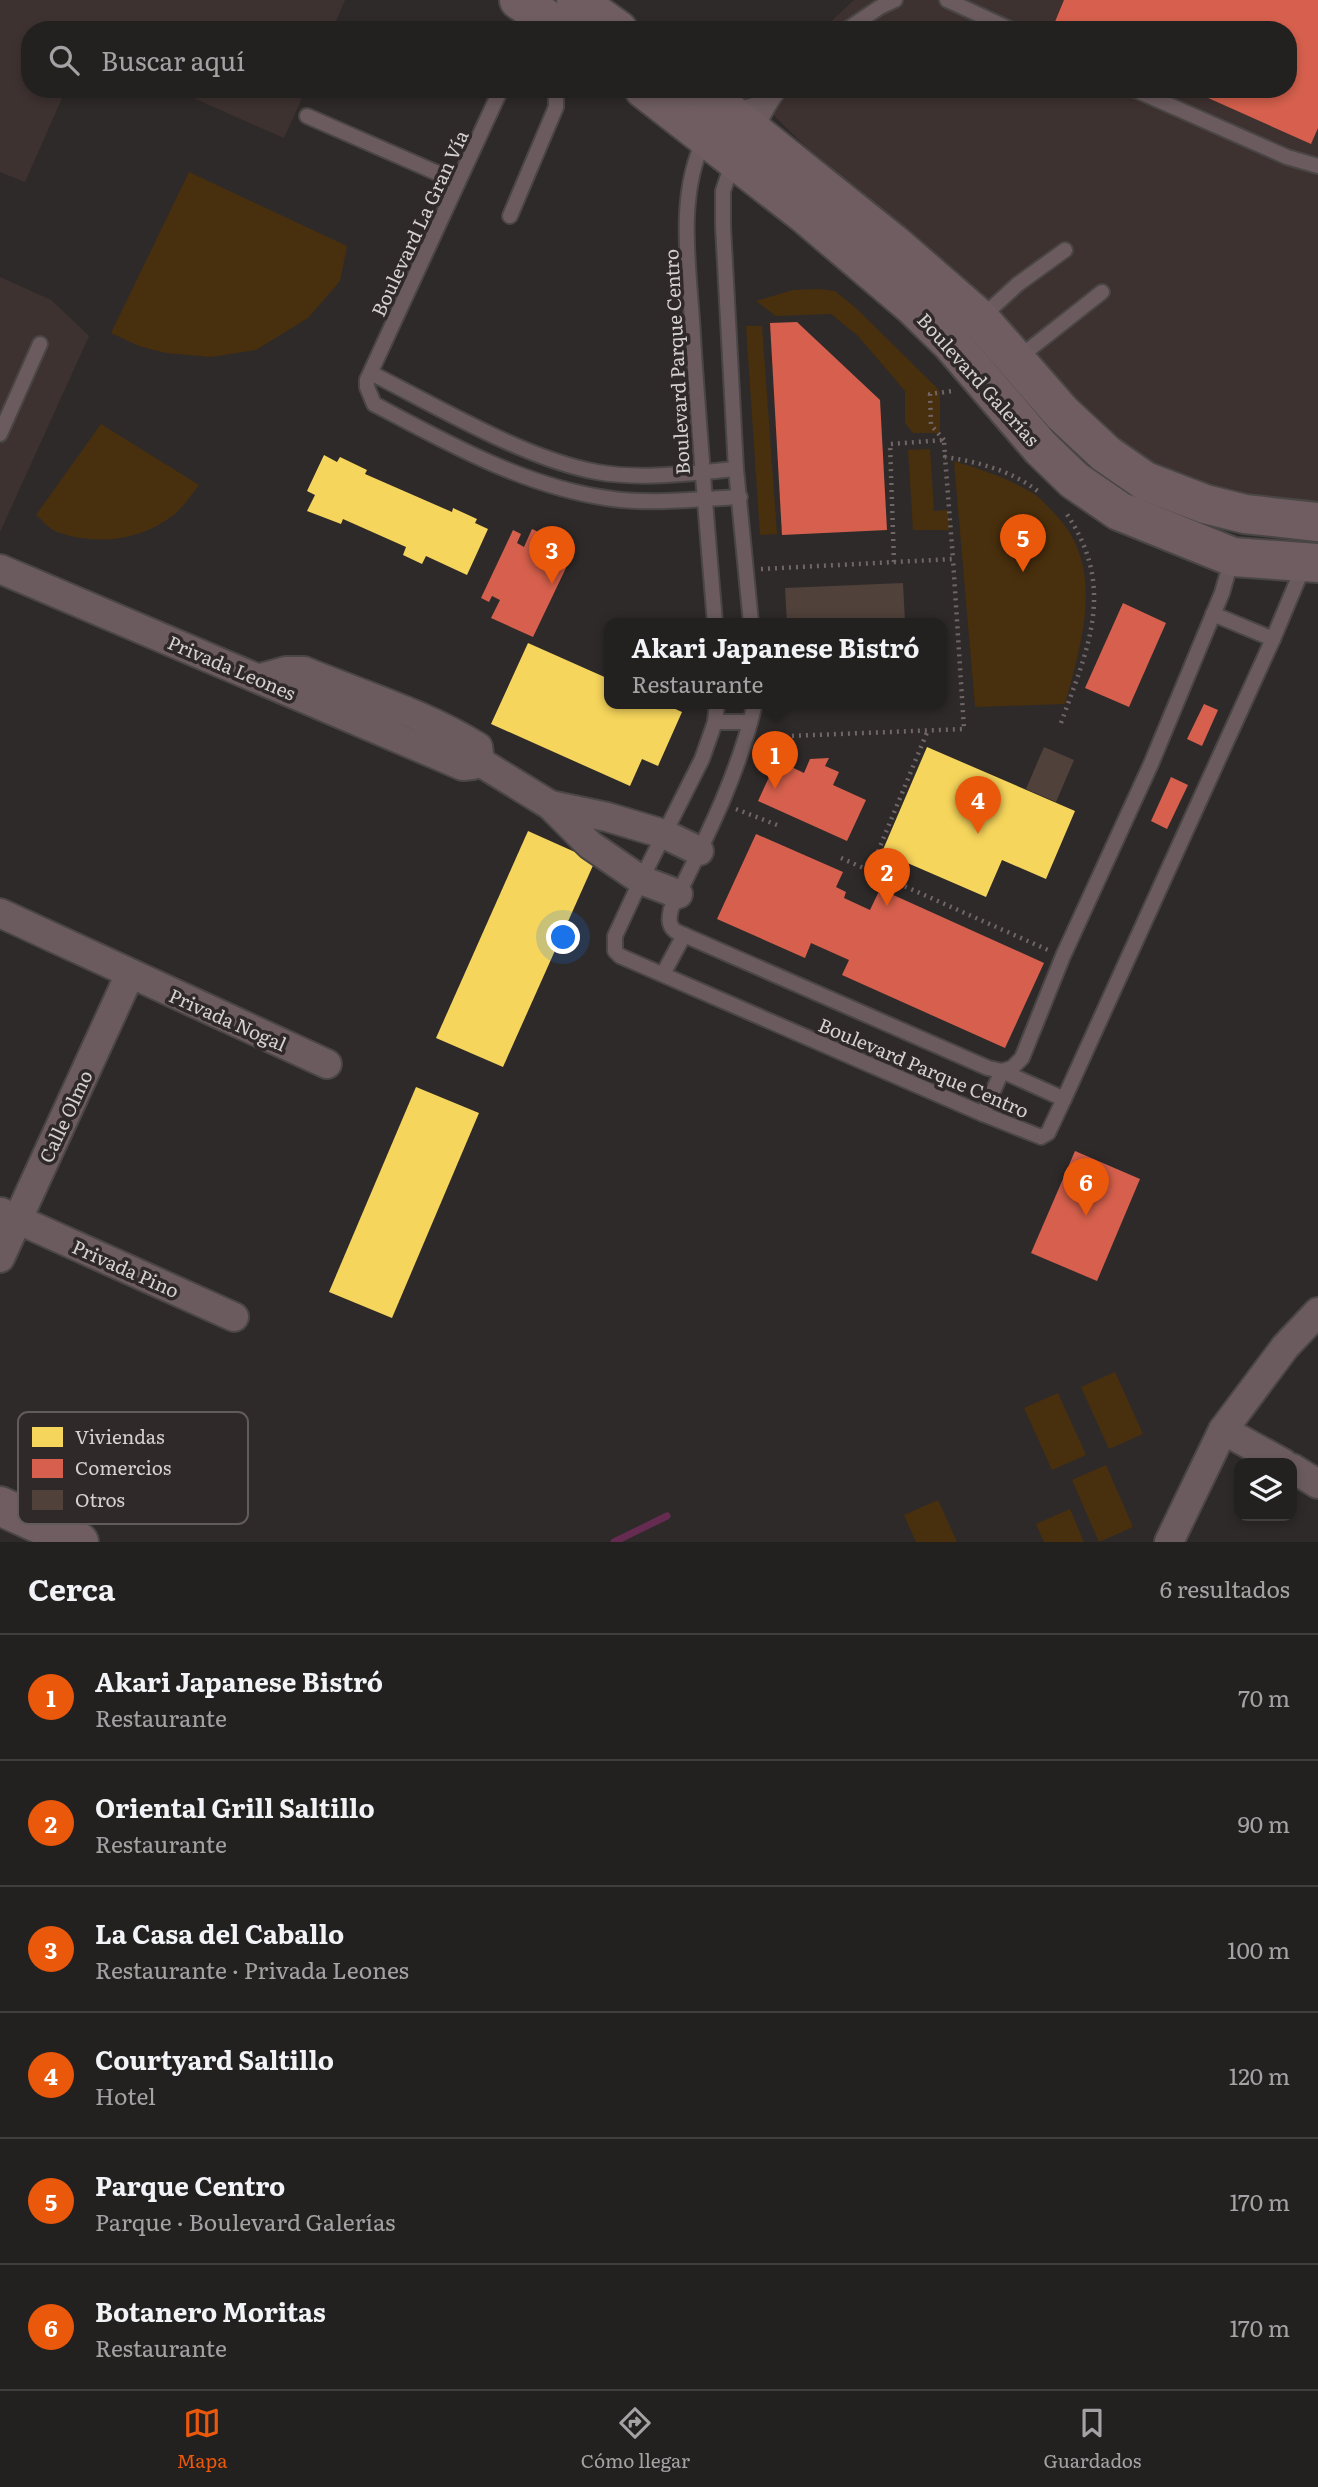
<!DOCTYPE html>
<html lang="es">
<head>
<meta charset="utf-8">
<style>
	:root { --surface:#232020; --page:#2f2d2d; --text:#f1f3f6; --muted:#a3a3a5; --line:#403e3e; --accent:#ea580c }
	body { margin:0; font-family:Literata,serif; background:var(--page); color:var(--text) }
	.controls { position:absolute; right:21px; bottom:21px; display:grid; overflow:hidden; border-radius:14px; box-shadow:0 4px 10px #0003 }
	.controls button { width:63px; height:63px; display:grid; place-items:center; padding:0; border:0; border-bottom:2px solid var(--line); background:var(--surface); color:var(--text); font:35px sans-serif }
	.you { position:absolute; left:564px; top:938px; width:24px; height:24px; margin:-18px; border:5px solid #fff; border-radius:50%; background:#1a73e8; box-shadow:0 0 0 10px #1a73e833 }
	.badge { display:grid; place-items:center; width:46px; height:46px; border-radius:50%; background:var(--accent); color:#fff; font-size:23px; font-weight:700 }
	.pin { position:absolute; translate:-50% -58px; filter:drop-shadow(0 2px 4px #0008) }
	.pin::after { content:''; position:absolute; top:37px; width:24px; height:21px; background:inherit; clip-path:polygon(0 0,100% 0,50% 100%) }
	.popup { position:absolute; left:604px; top:618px; width:343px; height:91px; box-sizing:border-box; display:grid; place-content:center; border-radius:14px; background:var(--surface); filter:drop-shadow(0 2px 5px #0005); font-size:23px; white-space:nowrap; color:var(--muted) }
	.popup b { font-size:26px; color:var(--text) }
	.popup::after { content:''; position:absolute; left:50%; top:100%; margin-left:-14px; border:14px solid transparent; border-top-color:var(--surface) }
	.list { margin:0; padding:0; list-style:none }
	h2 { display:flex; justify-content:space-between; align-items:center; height:91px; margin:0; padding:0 28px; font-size:30px }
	h2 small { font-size:23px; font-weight:400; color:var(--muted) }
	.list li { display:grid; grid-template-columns:46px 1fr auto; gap:21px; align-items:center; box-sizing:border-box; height:126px; padding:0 28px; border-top:2px solid var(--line) }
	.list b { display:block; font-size:26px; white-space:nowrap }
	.list p { margin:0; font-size:23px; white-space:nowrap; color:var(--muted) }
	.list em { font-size:23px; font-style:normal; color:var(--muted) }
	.icon { flex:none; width:38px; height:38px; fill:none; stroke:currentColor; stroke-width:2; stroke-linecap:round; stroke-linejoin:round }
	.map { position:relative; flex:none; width:1318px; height:1542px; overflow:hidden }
	.search { position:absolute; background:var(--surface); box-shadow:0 4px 10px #0003; left:21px; right:21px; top:21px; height:77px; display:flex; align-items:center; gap:18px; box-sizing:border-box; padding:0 24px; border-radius:28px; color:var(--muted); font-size:26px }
	.sheet { height:847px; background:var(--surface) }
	nav { display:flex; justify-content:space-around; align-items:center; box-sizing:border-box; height:98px; border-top:2px solid var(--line); background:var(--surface); font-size:19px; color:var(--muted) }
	nav a { display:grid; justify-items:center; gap:4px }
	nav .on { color:var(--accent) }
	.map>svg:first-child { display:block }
	.built { fill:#3e3230 }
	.green { fill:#482f0d }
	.homes { fill:#f6d55c }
	.shops { fill:#d6604d }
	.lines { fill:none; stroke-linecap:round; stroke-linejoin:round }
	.stream { stroke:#652b51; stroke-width:7 }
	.building { fill:#50413a }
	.lane-casing { stroke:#494645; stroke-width:18 }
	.street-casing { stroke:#494645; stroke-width:32 }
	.secondary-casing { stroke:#494645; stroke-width:42 }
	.path { stroke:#706567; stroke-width:4.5; stroke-dasharray:2 5; stroke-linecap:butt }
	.lane { stroke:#6b5b5f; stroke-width:14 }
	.street { stroke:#6b5b5f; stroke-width:28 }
	.secondary { stroke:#6f5d61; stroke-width:38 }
	.labels { text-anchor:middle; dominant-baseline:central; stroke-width:7; stroke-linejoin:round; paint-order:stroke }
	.street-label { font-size:19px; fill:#d5d1d0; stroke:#302929 }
	.key { fill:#302929; stroke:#625b5b; stroke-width:2 }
	.key-label { font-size:19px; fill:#d5d1d0 }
</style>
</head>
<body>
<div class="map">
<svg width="1318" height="1542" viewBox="0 0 1318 1542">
	<rect width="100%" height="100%" fill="#2f2a2a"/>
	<!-- built -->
	<g class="built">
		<path d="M0,0H345L332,30H30V89H66L25,182L0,172Z"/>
		<path d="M854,0H1318V506L1230,497L1135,456L1081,413L931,250L808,149L747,89H1288V30H822Z"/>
		<path d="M173,89H306L284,138Z"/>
		<path d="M0,277L51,300L89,336L0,532Z"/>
	</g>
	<!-- green -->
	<g class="green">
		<path d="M189,172L347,246L340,281L308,318L256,350L211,357L166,353L139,346L111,333Z"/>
		<path d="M819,289L835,291L857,309L940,391V433H913L905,423V391L858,336L831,314L776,316L756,301L793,290Z"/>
		<path d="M746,326H762L777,534L760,535Z"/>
		<path d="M101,424L199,485C192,494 184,506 175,514C141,541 97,546 57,532C49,529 42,520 36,515Z"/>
		<path d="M930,449L934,511L948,510L949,530H913L908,450Z"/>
		<path d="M954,461C982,470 1009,478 1034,494C1041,498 1047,506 1053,512C1107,564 1082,642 1065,704L975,707Z"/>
		<path d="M1115,1372L1143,1434L1109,1449L1081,1387Z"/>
		<path d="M1058,1393L1086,1455L1052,1470L1024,1408Z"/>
		<path d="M1106,1465L1133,1527L1099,1542L1072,1480Z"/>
		<path d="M938,1500L957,1542H916L904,1515Z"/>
		<path d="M1070,1509L1084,1542H1044L1036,1524Z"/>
	</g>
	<!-- homes -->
	<g class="homes">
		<path d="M324,455L337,462L340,457L367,470L365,474L452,512L453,508L477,519L475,523L488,529L467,575L426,556L422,564L403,555L406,547L343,519L341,524L307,511L315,495L307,491Z"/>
		<path d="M528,643L609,679V703H662L682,712L658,766L642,759L630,786L491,724Z"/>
		<path d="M927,747L1075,811L1046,879L1002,860L986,897L882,852Z"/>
		<path d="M528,831L595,861L503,1067L436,1038Z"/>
		<path d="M416,1087L479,1113L392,1318L329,1292Z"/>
	</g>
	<!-- shops -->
	<g class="shops">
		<path d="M1064,0H1318V128L1311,144L1188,89H1288V30H1055L1052,29Z"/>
		<path d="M797,322L880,400L887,530L782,535L770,323Z"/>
		<path d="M532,529L575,549L533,637L491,618L500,600L492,596L489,602L481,598L513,530L521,534L517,543L524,547Z"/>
		<path d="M1123,603L1166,623L1129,707L1085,688Z"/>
		<path d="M1204,704L1218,710L1202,746L1187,739Z"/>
		<path d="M829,758L825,766L839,772L833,785L866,800L847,841L758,801L777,760L804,773L810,759Z"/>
		<path d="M1171,777L1188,785L1167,829L1151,821Z"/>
		<path d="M756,834L843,872L836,887L846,892L844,898L870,910L880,889L1044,963L1005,1048L842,975L849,960L811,943L805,958L717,919Z"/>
		<path d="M1075,1151L1140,1179L1097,1281L1031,1253Z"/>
	</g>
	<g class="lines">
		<!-- stream -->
		<path class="stream" d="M614,1542L667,1516"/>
	</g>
	<!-- building -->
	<g class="building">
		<path d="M903,583L905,623H787L785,588Z"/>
		<path d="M1044,747L1074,760L1056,802L1026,789Z"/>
	</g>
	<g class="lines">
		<!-- lane casing -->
		<g class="lane-casing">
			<g id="lane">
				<path d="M947,0L1012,30"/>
				<path d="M846,30L880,7L895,0"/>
				<path d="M501,89L367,380V387L374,404C447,443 524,486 606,498C650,505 696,499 740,497"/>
				<path d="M1133,89L1287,157L1318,166"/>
				<path d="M735,111L770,99"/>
				<path d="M307,116L458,182"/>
				<path d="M755,131C764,116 769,101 781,89"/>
				<path d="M705,138C675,198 690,272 693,337C699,432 707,527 715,623"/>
				<path d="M733,161L723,191V226L736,469L751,623"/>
				<path d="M510,216L556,107V89"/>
				<path d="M982,317L1018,284L1065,250"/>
				<path d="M1017,359L1102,292"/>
				<path d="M371,373C438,407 525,459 597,472C642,480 691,473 736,469"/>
				<path d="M0,434L40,344"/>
				<path d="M1213,614L1273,639"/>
				<path d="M717,703L715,722L702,759L641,880L615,936V951L620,956L983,1114L1041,1137L1048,1133L1064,1099L1273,639L1304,565"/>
				<path d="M755,703C738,777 704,842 671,909C669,918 668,925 675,931L988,1068L1002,1071L1064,1099"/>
				<path d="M715,722H750"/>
				<path d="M663,974L684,935"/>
				<path d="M1002,1071L1012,1068L1022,1058L1063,956L1151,764L1222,593L1232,558"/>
				<path d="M983,1114L1002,1071"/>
			</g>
		</g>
		<!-- street casing -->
		<g class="street-casing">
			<g id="street">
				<path d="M0,569L463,766L473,765L480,762L478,747C425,714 362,695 304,671H286L261,678"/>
				<path d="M480,762L550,805L590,845L641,880L678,894"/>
				<path d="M550,805L607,817L664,834L699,851"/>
				<path d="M0,913L327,1064"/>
				<path d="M1,1212L234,1317"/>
				<path d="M0,1258L130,974"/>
				<path d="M1223,1430L1283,1463"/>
				<path d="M1292,1468L1318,1484"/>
				<path d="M1169,1542L1223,1430L1285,1347L1318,1312"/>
			</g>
		</g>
		<!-- secondary casing -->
		<g class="secondary-casing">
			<g id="secondary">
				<path d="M519,0L563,30"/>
				<path d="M576,0L618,30"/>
				<path d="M644,89L806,215L912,305L952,344L1041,448L1074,480L1119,511L1233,557L1318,563"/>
				<path d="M700,89L895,245L980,319L1062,413L1106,454L1145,481L1205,504L1245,514L1318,522"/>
				<path d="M0,1506L79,1542"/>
			</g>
		</g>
		<!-- path -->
		<g class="path">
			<path d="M944,440L931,425L930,394L953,391"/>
			<path d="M894,562L890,444L944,440L945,457"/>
			<path d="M761,569L953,559L945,457C979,462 1013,471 1040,493"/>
			<path d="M1061,723C1088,648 1117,587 1066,513"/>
			<path d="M764,737L964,729L953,559"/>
			<path d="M736,809L777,825"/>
			<path d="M841,858L1048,950"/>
			<path d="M870,871L928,730"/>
		</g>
		<!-- lane -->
		<use href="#lane" class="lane"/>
		<!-- street -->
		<use href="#street" class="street"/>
		<!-- secondary -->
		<use href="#secondary" class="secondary"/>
	</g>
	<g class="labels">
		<!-- street labels -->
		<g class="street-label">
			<text transform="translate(419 223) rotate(-65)">Boulevard La Gran Vía</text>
			<text transform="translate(676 362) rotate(-93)">Boulevard Parque Centro</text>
			<text transform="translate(979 379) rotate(48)">Boulevard Galerías</text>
			<text transform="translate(232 667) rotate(23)">Privada Leones</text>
			<text transform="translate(228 1019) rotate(24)">Privada Nogal</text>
			<text transform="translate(924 1067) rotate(23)">Boulevard Parque Centro</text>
			<text transform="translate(65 1116) rotate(-65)">Calle Olmo</text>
			<text transform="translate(126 1268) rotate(24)">Privada Pino</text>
		</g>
	</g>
	<!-- legend -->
	<rect x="18" y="1412" width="230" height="112" rx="10" class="key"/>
	<rect x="32" y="1427" width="31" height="20" fill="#f6d55c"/>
	<rect x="32" y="1459" width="31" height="19" fill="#d6604d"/>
	<rect x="32" y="1490" width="31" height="20" fill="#50413a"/>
	<g class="key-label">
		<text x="75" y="1444">Viviendas</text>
		<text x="75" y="1475">Comercios</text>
		<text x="75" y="1507">Otros</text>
	</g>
</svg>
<div class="controls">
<button><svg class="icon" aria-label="layers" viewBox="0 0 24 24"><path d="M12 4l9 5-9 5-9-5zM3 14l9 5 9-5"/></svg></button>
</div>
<div class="you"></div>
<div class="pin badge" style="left:775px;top:789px">1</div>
<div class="popup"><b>Akari Japanese Bistró</b>Restaurante</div>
<div class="pin badge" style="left:887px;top:906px">2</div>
<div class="pin badge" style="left:552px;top:584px">3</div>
<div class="pin badge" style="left:978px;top:834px">4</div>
<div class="pin badge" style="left:1023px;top:572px">5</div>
<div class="pin badge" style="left:1086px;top:1216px">6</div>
<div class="search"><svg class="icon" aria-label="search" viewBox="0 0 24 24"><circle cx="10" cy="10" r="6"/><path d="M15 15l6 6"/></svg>Buscar aquí</div>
</div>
<section class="sheet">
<h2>Cerca<small>6 resultados</small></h2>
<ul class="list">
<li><span class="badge">1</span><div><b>Akari Japanese Bistró</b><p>Restaurante</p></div><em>70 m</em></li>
<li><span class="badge">2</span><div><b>Oriental Grill Saltillo</b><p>Restaurante</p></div><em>90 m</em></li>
<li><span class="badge">3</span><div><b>La Casa del Caballo</b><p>Restaurante · Privada Leones</p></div><em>100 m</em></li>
<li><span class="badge">4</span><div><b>Courtyard Saltillo</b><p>Hotel</p></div><em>120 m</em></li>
<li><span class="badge">5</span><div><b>Parque Centro</b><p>Parque · Boulevard Galerías</p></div><em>170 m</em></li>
<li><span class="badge">6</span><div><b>Botanero Moritas</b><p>Restaurante</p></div><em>170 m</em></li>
</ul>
</section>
<nav>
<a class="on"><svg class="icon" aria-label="map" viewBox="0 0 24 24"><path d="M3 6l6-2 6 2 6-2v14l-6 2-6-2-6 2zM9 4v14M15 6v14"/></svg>Mapa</a>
<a><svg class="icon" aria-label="directions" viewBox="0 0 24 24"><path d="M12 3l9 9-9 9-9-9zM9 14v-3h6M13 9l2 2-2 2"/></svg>Cómo llegar</a>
<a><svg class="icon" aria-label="saved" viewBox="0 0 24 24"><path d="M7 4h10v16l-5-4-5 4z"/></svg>Guardados</a>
</nav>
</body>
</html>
